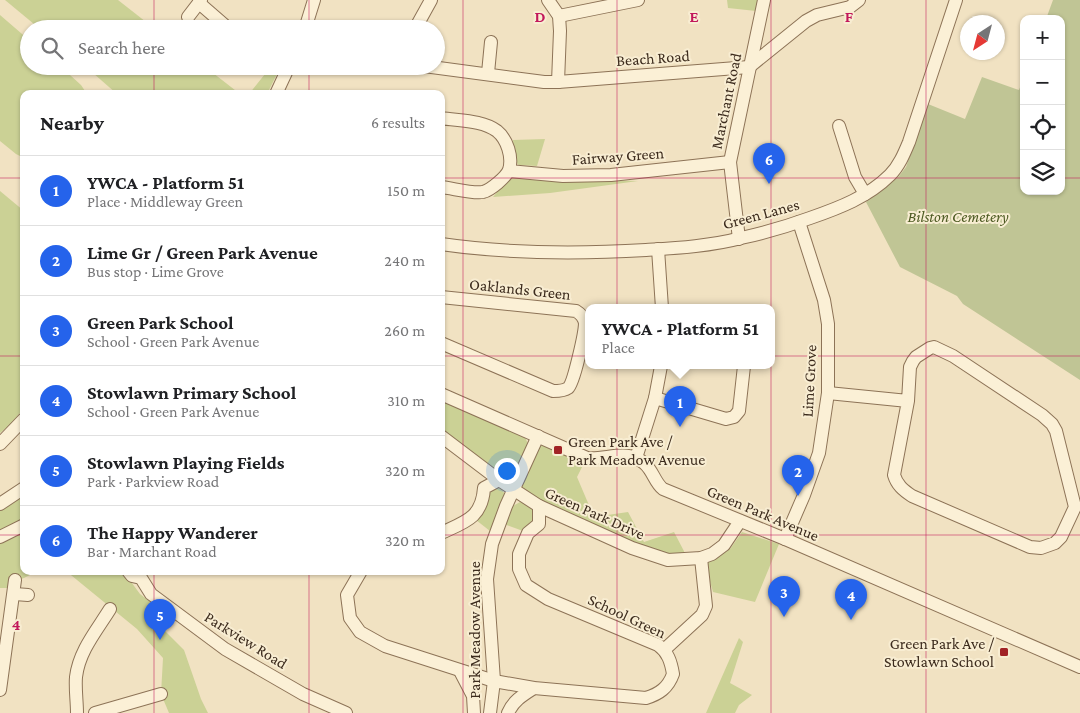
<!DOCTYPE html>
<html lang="en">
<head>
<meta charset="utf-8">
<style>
	:root { --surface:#fff; --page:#f6f6f6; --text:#202124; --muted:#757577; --line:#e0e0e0; --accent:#2563eb }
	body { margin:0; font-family:"Crimson Pro",serif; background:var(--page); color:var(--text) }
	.controls { position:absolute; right:15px; top:15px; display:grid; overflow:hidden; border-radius:10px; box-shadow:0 1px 4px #0004 }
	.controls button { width:45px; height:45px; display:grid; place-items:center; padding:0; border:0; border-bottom:1px solid var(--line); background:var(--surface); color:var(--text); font:25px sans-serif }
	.compass { position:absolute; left:960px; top:15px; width:45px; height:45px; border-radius:50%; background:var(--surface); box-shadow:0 1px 4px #0004; rotate:216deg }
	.you { position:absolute; left:506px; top:470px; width:18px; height:18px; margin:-12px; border:4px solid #fff; border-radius:50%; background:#1a73e8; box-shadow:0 0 0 8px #1a73e833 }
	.badge { display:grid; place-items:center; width:32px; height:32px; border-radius:50%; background:var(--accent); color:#fff; font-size:16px; font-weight:700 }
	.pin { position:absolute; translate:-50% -41px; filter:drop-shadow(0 1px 2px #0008) }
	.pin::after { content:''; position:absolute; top:26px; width:18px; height:15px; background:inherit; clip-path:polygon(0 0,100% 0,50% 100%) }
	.popup { position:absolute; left:585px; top:304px; width:190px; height:65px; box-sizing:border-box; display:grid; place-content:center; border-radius:10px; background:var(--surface); filter:drop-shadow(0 1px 4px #0005); font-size:16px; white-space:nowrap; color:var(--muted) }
	.popup b { font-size:19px; color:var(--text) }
	.popup::after { content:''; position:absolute; left:50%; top:100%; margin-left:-10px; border:10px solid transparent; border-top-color:var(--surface) }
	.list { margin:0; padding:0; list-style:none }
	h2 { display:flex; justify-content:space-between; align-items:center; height:65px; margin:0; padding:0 20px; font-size:21px }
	h2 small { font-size:16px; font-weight:400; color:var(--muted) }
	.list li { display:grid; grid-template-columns:32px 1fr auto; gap:15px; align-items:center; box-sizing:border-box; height:70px; padding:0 20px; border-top:1px solid var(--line) }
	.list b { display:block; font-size:19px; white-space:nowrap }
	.list p { margin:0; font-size:16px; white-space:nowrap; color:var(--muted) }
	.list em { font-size:16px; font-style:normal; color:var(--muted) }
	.icon { flex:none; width:28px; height:28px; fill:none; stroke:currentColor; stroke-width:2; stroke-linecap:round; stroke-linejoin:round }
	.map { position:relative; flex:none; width:1080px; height:713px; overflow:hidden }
	.search { position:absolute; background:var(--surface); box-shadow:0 1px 4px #0004; left:20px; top:20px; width:425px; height:55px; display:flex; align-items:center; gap:12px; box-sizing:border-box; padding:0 18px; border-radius:28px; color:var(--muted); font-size:19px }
	.panel { position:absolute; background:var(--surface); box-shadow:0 1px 4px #0004; left:20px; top:90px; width:425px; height:485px; border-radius:10px }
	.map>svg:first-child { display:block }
	.green { fill:#cbd195 }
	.cemetery { fill:#c0c595 }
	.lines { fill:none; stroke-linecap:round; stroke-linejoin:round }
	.minor-casing { stroke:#8d7357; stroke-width:14 }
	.minor { stroke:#fbf0d6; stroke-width:12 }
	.grid { fill:none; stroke:#c2185b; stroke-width:1; stroke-opacity:0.55 }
	.poi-dot { fill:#a12326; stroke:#f8edd2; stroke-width:2 }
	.labels { text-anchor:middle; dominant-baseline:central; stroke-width:4; stroke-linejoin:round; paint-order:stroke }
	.street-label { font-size:16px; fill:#3c2b1d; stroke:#f8edd2 }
	.park-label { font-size:16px; font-style:italic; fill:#4d5a22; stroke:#f8edd2 }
	.poi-label { font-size:16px; fill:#3c2b1d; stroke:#f8edd2; text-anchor:start }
	.grid-label { font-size:16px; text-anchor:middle; font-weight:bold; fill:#c2185b; stroke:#f8edd2; stroke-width:4; stroke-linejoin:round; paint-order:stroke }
</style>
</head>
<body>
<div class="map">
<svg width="1080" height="713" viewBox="0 0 1080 713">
	<rect width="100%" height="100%" fill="#f1e2c2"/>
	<!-- green -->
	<g class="green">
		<path d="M5,0H118L155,29H40Z"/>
		<path d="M727,0H758L756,11L728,8Z"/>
		<path d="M0,15L29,40V66H60L81,85L87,94H24V158L16,154L0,141Z"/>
		<path d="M85,66H204L240,94H117Z"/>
		<path d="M276,66H281L267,94H249L269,69L272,71Z"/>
		<path d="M545,139L537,166L519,165L514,161L513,140Z"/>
		<path d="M515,175L569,179L638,181L550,193L493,197L507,180Z"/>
		<path d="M0,191L24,211V408L10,425L0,433Z"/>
		<path d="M441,401L525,437L528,444L513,475L508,480L441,432Z"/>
		<path d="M543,445L584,463L577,477L594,517L628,512L644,542L674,532L686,555L669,556L630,545L524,493L521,489L522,482L539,446Z"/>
		<path d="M497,486L502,490L505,494L490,531L476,520L493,487Z"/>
		<path d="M24,495V521L0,532V510Z"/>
		<path d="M520,502L527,505L533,510C534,520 531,525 523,531L504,524L513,506Z"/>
		<path d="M24,530V571H40C31,573 24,580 15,580L8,588H0V540Z"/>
		<path d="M742,532L779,544L755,602L713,592L705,564L730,549Z"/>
		<path d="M66,571H123L140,594L167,615L159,625L184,650L201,699L208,713H169L161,694L163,658L137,629Z"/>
		<path d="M739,638L743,642L730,683L752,695L739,705L735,713H706Z"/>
	</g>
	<!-- cemetery -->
	<path class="cemetery" d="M1053,0H1080V380L963,304L957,296L900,267L866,202L899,176L906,167L928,104L965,119L982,77L1019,90L1024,77V191H1061V19H1046Z"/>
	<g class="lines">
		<!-- minor casing -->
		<g class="minor-casing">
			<g id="minor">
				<path d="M548,0L559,16L560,31L558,82"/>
				<path d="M199,3L229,29"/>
				<path d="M559,16L638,0"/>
				<path d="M188,17L201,0"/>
				<path d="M305,29L314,0"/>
				<path d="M415,29L431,0"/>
				<path d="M424,66L544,82H558L749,67L806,21L817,15L850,7L859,0"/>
				<path d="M488,73L491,42"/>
				<path d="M276,94L289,66"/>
				<path d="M441,118C459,121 482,120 497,131C507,139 513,157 509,170C506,177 491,190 483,192C473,194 452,188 441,187"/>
				<path d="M839,126L855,177L865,194"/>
				<path d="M509,171L563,176L611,175L730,162"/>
				<path d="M739,239L730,162L764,0"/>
				<path d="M441,244C509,254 578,254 646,250C677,248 711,246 741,238C764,233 788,226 810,218C839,208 868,197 890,175C899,166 904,154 909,142L956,0"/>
				<path d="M658,249L662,308"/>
				<path d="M441,297L576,311C581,314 584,317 585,323C585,332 574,383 568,388C564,391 557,391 553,391L441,343"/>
				<path d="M828,393L908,401L910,367L913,361L916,357L930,348L934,347L953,356L1042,415L1052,424L1056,431L1075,507L1061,537L1055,543L1041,548L1030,547L912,496C903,490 897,485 894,475L908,401"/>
				<path d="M441,394L587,458C607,460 628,448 645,464C653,471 655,483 663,489L785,539L1080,667"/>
				<path d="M655,398L726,419L734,417L739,411L744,366"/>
				<path d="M441,436L499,480L539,506L632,548L668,560L701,558L712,554L724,545L740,521"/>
				<path d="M0,444L24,419"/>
				<path d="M636,458L655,398L661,366"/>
				<path d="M0,504L24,488"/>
				<path d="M441,533C465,522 482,518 484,488L499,480"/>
				<path d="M0,537L24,525"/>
				<path d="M785,539L804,495L819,453L828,393V324L824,300L799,222"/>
				<path d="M128,571L132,576L141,578L151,594L225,649L303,694L346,713"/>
				<path d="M361,571L347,595L350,618L360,632L385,646L494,681L534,688L646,698C659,694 668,688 673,674C671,662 668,652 658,645L548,599L526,585L519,569V554L528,533L539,524V506"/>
				<path d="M15,594L28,595"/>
				<path d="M664,650L702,615L706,606L701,558"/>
				<path d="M460,671L473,696L474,713"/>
				<path d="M0,690L15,580"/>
				<path d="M77,713C77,701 75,689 76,677C79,651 97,630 110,609"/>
				<path d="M95,713L161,694"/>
				<path d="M490,713L494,681L487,579L492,544L506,506L538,436"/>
				<path d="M508,713C513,701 523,695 534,688"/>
			</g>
		</g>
		<!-- minor -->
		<use href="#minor" class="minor"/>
	</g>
	<!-- grid -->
	<path class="grid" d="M154,0V29M309,0V29M463,0V713M617,0V713M771,0V713M926,0V713M154,66V94M309,66V94M0,178H24M441,178H1024M1061,178H1080M0,356H24M441,356H1080M0,535H24M441,535H1080M154,571V713M309,571V713"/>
	<!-- markers -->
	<g class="poi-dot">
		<rect x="553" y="445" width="10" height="10" rx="2.5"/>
		<rect x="999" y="647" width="10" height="10" rx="2.5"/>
	</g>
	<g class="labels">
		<!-- street labels -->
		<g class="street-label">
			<text transform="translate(653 58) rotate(-4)">Beach Road</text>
			<text transform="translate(726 101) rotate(-78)">Marchant Road</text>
			<text transform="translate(618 156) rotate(-4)">Fairway Green</text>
			<text transform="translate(761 214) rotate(-15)">Green Lanes</text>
			<text transform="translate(520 289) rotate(6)">Oaklands Green</text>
			<text transform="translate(809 381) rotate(-87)">Lime Grove</text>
			<text transform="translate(595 513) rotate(24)">Green Park Drive</text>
			<text transform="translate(763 513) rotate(23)">Green Park Avenue</text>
			<text transform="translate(627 616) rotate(25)">School Green</text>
			<text transform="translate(474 630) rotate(-90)">Park Meadow Avenue</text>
			<text transform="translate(246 640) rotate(32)">Parkview Road</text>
		</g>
		<!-- park labels -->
		<g class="park-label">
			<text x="958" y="216">Bilston Cemetery</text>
		</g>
		<!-- poi labels -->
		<g class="poi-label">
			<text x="568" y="441">Green Park Ave /<tspan x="568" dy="18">Park Meadow Avenue</tspan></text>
			<text x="994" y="643" text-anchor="end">Green Park Ave /<tspan x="994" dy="18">Stowlawn School</tspan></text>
		</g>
	</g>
	<g class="grid-label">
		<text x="540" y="22">D</text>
		<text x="694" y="22">E</text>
		<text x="849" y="22">F</text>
		<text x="16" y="630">4</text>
	</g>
</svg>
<div class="controls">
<button>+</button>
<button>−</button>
<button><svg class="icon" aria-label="locate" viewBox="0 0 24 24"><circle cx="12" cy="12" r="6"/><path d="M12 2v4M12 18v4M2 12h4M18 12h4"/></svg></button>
<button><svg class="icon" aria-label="layers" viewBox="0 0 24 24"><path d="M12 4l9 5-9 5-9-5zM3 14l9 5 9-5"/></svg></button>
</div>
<svg class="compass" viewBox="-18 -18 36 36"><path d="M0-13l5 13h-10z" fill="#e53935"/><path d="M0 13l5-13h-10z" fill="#757577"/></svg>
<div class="you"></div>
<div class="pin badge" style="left:680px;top:427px">1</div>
<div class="popup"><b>YWCA - Platform 51</b>Place</div>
<div class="pin badge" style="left:798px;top:496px">2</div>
<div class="pin badge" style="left:784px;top:617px">3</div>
<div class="pin badge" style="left:851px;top:620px">4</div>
<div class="pin badge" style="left:160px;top:640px">5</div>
<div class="pin badge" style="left:769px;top:184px">6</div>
<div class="search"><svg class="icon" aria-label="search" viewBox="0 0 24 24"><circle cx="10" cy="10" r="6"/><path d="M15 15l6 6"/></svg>Search here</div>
<section class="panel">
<h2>Nearby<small>6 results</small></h2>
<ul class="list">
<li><span class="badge">1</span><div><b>YWCA - Platform 51</b><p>Place · Middleway Green</p></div><em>150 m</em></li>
<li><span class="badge">2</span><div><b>Lime Gr / Green Park Avenue</b><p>Bus stop · Lime Grove</p></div><em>240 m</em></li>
<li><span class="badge">3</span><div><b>Green Park School</b><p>School · Green Park Avenue</p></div><em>260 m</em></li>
<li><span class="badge">4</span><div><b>Stowlawn Primary School</b><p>School · Green Park Avenue</p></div><em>310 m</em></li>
<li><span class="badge">5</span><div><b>Stowlawn Playing Fields</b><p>Park · Parkview Road</p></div><em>320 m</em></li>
<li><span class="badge">6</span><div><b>The Happy Wanderer</b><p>Bar · Marchant Road</p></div><em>320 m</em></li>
</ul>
</section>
</div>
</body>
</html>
